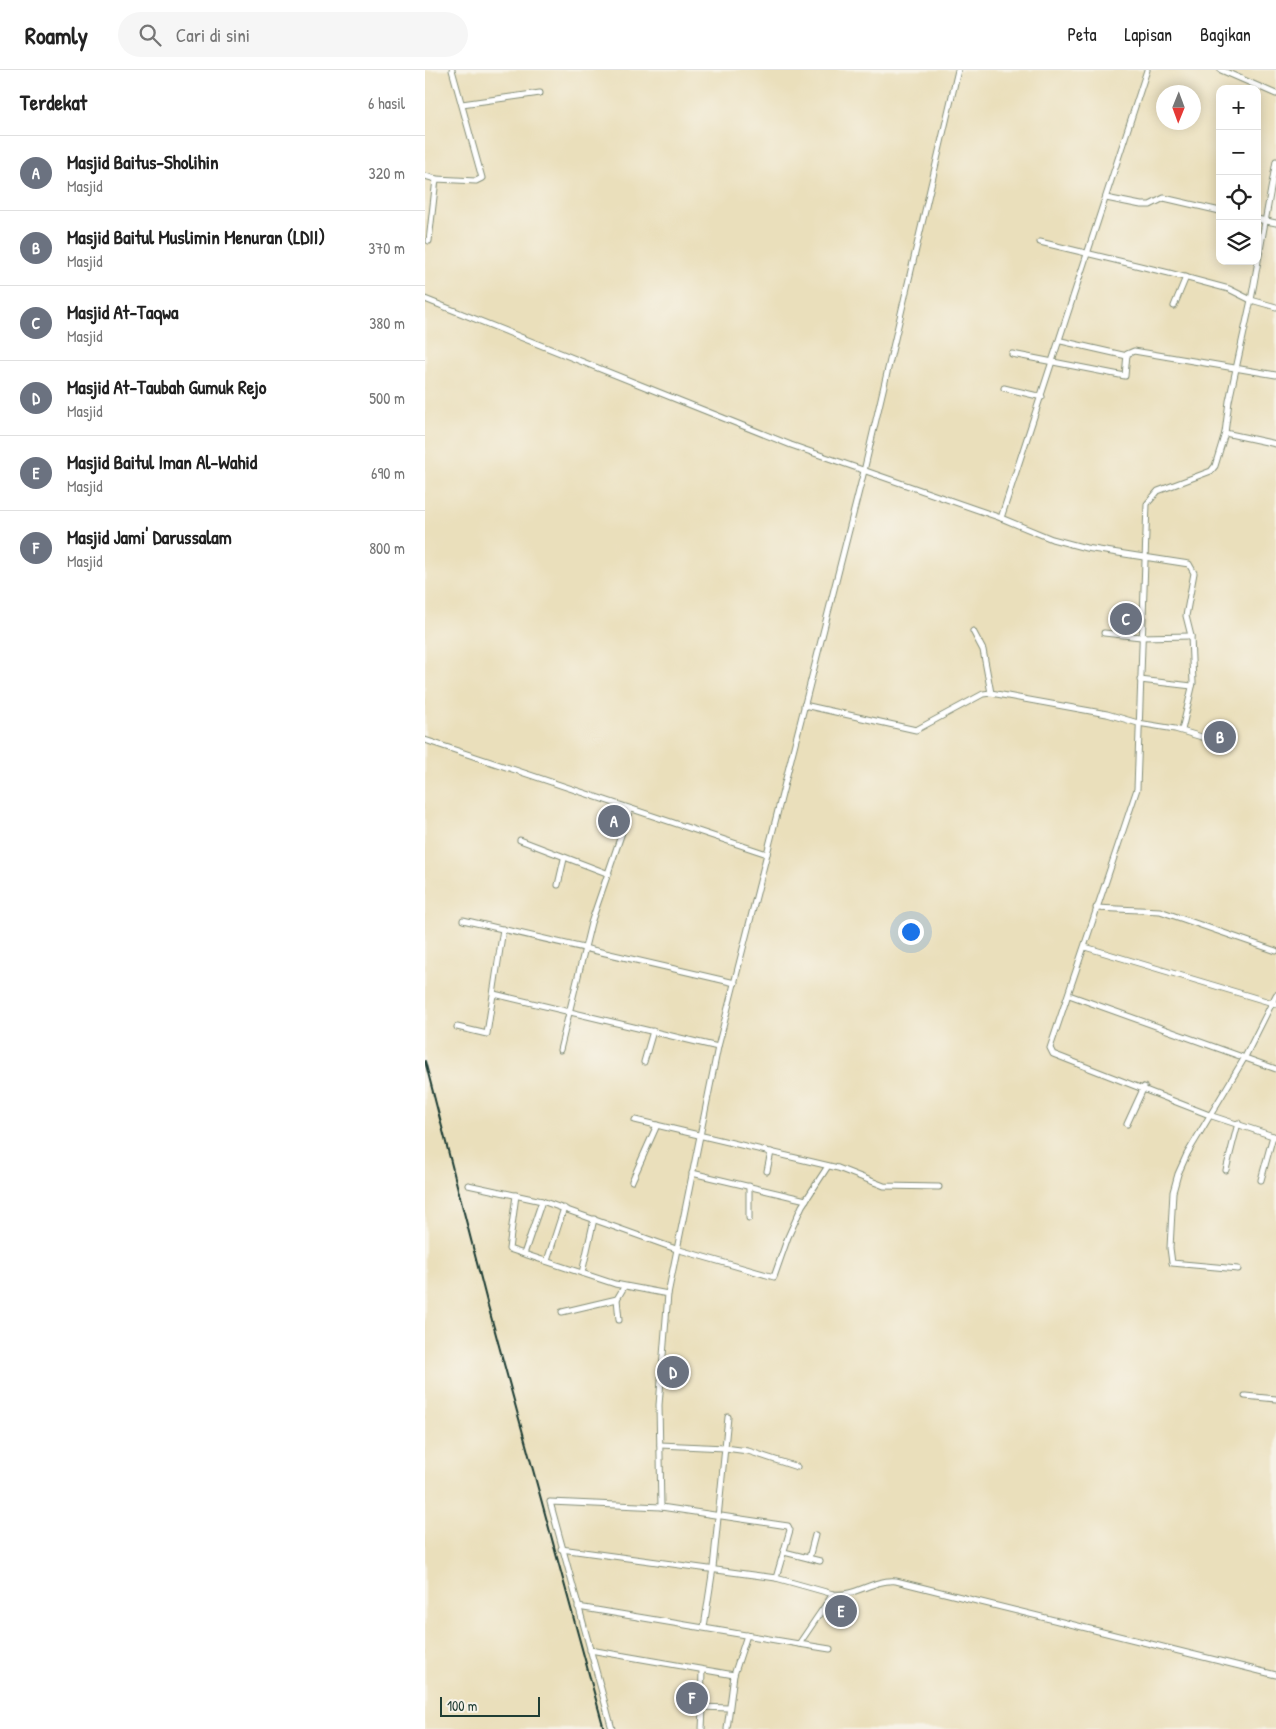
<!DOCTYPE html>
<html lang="id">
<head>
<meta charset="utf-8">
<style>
	:root { --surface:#fff; --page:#f6f6f6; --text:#222; --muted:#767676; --line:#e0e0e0; --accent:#d93025 }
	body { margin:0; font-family:"Patrick Hand",sans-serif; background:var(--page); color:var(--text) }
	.controls { position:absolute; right:15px; top:15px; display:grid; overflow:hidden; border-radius:10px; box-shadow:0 2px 12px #0003 }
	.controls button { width:45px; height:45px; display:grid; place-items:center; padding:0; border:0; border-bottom:1px solid var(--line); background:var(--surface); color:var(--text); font:25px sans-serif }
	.compass { position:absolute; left:731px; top:15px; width:45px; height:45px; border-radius:50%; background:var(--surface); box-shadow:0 2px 12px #0003; rotate:181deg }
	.scale { position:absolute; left:15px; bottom:12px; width:100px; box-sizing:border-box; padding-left:5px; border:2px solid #1f3d34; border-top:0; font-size:14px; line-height:18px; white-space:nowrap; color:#1f3d34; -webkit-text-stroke:4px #f7f3e8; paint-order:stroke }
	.you { position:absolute; left:485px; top:861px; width:18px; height:18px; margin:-12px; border:4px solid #fff; border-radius:50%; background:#1a73e8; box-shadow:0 0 0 8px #1a73e833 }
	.badge { display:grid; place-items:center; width:32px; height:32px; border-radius:50%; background:var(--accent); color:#fff; font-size:16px; font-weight:700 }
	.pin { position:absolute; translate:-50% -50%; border:2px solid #fff; box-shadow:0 1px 5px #0006 }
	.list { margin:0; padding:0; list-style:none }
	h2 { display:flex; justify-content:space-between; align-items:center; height:65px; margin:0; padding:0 20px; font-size:21px }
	h2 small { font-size:16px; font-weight:400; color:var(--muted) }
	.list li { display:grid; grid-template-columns:32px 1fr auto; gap:15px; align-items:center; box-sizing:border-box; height:75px; padding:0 20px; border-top:1px solid var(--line) }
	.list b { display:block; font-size:19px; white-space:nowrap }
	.list p { margin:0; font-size:16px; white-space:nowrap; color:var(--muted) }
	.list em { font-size:16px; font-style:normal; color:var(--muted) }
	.icon { flex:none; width:28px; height:28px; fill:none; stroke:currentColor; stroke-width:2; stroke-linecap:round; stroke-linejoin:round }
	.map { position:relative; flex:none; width:851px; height:1659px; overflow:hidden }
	header { display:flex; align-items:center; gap:30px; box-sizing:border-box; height:70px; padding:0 25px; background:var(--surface); border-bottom:1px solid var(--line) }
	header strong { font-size:24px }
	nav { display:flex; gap:28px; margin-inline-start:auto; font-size:18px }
	.search { width:350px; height:45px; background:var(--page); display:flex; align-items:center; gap:12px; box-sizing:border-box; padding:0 18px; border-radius:28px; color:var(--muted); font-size:19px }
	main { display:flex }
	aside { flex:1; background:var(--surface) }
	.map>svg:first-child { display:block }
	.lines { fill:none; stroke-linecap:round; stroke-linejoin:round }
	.street-casing { stroke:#848e78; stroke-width:7 }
	.street { stroke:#fff; stroke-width:5 }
	.rail { stroke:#1f3d34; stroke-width:2 }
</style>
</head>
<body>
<header>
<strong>Roamly</strong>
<div class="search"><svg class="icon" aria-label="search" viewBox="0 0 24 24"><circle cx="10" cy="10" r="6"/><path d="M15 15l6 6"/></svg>Cari di sini</div>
<nav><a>Peta</a><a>Lapisan</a><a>Bagikan</a></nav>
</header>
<main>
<aside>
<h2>Terdekat<small>6 hasil</small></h2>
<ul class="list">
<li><span class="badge" style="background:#6b7280">A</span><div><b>Masjid Baitus-Sholihin</b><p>Masjid</p></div><em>320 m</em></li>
<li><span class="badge" style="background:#6b7280">B</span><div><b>Masjid Baitul Muslimin Menuran (LDII)</b><p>Masjid</p></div><em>370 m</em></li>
<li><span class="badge" style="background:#6b7280">C</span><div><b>Masjid At-Taqwa</b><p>Masjid</p></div><em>380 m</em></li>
<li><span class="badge" style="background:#6b7280">D</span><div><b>Masjid At-Taubah Gumuk Rejo</b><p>Masjid</p></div><em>500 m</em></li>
<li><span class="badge" style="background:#6b7280">E</span><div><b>Masjid Baitul Iman Al-Wahid</b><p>Masjid</p></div><em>690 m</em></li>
<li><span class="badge" style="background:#6b7280">F</span><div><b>Masjid Jami' Darussalam</b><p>Masjid</p></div><em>800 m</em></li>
</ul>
</aside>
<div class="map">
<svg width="851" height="1659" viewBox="0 0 851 1659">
	<rect width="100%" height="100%" fill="#f7f3e8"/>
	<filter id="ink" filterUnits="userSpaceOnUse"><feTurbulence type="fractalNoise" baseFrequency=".02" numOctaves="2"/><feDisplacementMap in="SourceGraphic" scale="10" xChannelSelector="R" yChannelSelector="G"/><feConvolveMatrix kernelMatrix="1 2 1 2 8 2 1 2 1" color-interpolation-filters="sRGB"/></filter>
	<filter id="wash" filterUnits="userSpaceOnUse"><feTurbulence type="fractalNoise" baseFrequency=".0096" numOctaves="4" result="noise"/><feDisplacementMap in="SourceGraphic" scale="20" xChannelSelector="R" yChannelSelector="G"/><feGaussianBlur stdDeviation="1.12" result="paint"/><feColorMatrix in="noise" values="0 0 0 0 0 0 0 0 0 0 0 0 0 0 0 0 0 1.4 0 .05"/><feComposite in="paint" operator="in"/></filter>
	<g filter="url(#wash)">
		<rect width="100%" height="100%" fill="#eadfbb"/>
	</g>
	<g filter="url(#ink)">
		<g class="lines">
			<!-- street casing -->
			<g class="street-casing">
				<g id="street">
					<path d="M796,0L851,24"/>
					<path d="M37,34L115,23"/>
					<path d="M851,91L826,230L804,331L800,363L790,396L786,401L733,421L722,434L712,719L625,978L628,984L787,1046L851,1067"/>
					<path d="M0,106L11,109"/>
					<path d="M681,128L716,135H725L739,128L795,141"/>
					<path d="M832,149L851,153"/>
					<path d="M4,171L11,109L51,111L57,108L27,0"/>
					<path d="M615,172L744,203L804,219L826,230L851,237"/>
					<path d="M0,229L366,375L576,448L627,469L661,478L764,494L769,503L761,546L766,566L768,613L757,660"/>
					<path d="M749,236L761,207"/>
					<path d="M636,271L702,286"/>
					<path d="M587,284L700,306L702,284L709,281L851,305"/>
					<path d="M579,318L617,327"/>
					<path d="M800,363L851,374"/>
					<path d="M576,448L722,0"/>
					<path d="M548,561L558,580L566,623L682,644L713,653L750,659L800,674"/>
					<path d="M679,563L716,567L766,566"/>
					<path d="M715,610L767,616"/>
					<path d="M379,635L491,660L558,624L566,623"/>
					<path d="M0,670L342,784"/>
					<path d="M95,770L184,804"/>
					<path d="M133,815L139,789"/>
					<path d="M671,838L735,841L851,881"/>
					<path d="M38,850L310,913"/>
					<path d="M660,877L851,934"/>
					<path d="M69,924L293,977"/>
					<path d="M644,925L851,999"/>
					<path d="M32,957L62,964L78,859"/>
					<path d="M135,980L166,853L205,739"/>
					<path d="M219,992L228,961"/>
					<path d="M210,1050L413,1098L459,1116L514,1117"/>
					<path d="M702,1054L719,1017"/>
					<path d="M801,1100L813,1053"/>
					<path d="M342,1101L346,1082"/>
					<path d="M267,1103L381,1130"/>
					<path d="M836,1110L848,1066"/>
					<path d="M207,1111L232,1055"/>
					<path d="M43,1115L117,1131L251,1179L349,1207L363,1167L377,1136L403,1096"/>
					<path d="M91,1125L84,1179L190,1214L243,1224"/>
					<path d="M324,1148V1116"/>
					<path d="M99,1184L117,1131"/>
					<path d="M122,1191L139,1138"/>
					<path d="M813,1199L747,1193L745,1178L748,1122L753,1104L762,1084L820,987L851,925"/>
					<path d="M157,1203L169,1149"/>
					<path d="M192,1229L194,1250"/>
					<path d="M137,1242L192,1229L199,1217"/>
					<path d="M820,1326L851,1329"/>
					<path d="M235,1375L300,1378L323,1381L372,1397"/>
					<path d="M236,1437L234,1335L243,1224L293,977L439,401L533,0"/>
					<path d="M136,1479L351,1508L408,1524"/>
					<path d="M359,1482L395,1491"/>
					<path d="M384,1488L390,1465"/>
					<path d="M153,1537L374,1574L408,1524C431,1527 447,1509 471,1511L851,1605"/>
					<path d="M279,1557L288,1498L303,1347"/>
					<path d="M374,1574L405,1579"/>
					<path d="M165,1580L309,1605L302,1659"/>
					<path d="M277,1600L276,1637L303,1638"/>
					<path d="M309,1605L322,1565"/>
					<path d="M187,1659L125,1432L236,1437L363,1456L365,1460L351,1508"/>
					<path d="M277,1659L278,1638"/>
				</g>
			</g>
			<!-- street -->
			<use href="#street" class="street"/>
			<!-- rail -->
			<path class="rail" d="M0,991L62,1232L179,1659"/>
		</g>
	</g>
</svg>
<div class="controls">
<button>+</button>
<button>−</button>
<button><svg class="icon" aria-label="locate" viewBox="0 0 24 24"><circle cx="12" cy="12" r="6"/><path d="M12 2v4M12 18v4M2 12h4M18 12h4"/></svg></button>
<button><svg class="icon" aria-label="layers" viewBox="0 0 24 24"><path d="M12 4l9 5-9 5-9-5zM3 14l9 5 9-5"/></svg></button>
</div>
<svg class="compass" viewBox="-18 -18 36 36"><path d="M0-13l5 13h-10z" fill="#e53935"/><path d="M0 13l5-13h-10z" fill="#767676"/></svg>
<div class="scale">100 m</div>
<div class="you"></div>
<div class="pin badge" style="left:189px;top:751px;background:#6b7280">A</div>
<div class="pin badge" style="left:795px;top:667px;background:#6b7280">B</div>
<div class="pin badge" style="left:701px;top:549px;background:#6b7280">C</div>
<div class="pin badge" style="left:248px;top:1302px;background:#6b7280">D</div>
<div class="pin badge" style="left:416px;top:1541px;background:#6b7280">E</div>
<div class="pin badge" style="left:267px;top:1628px;background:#6b7280">F</div>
</div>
</main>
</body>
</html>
